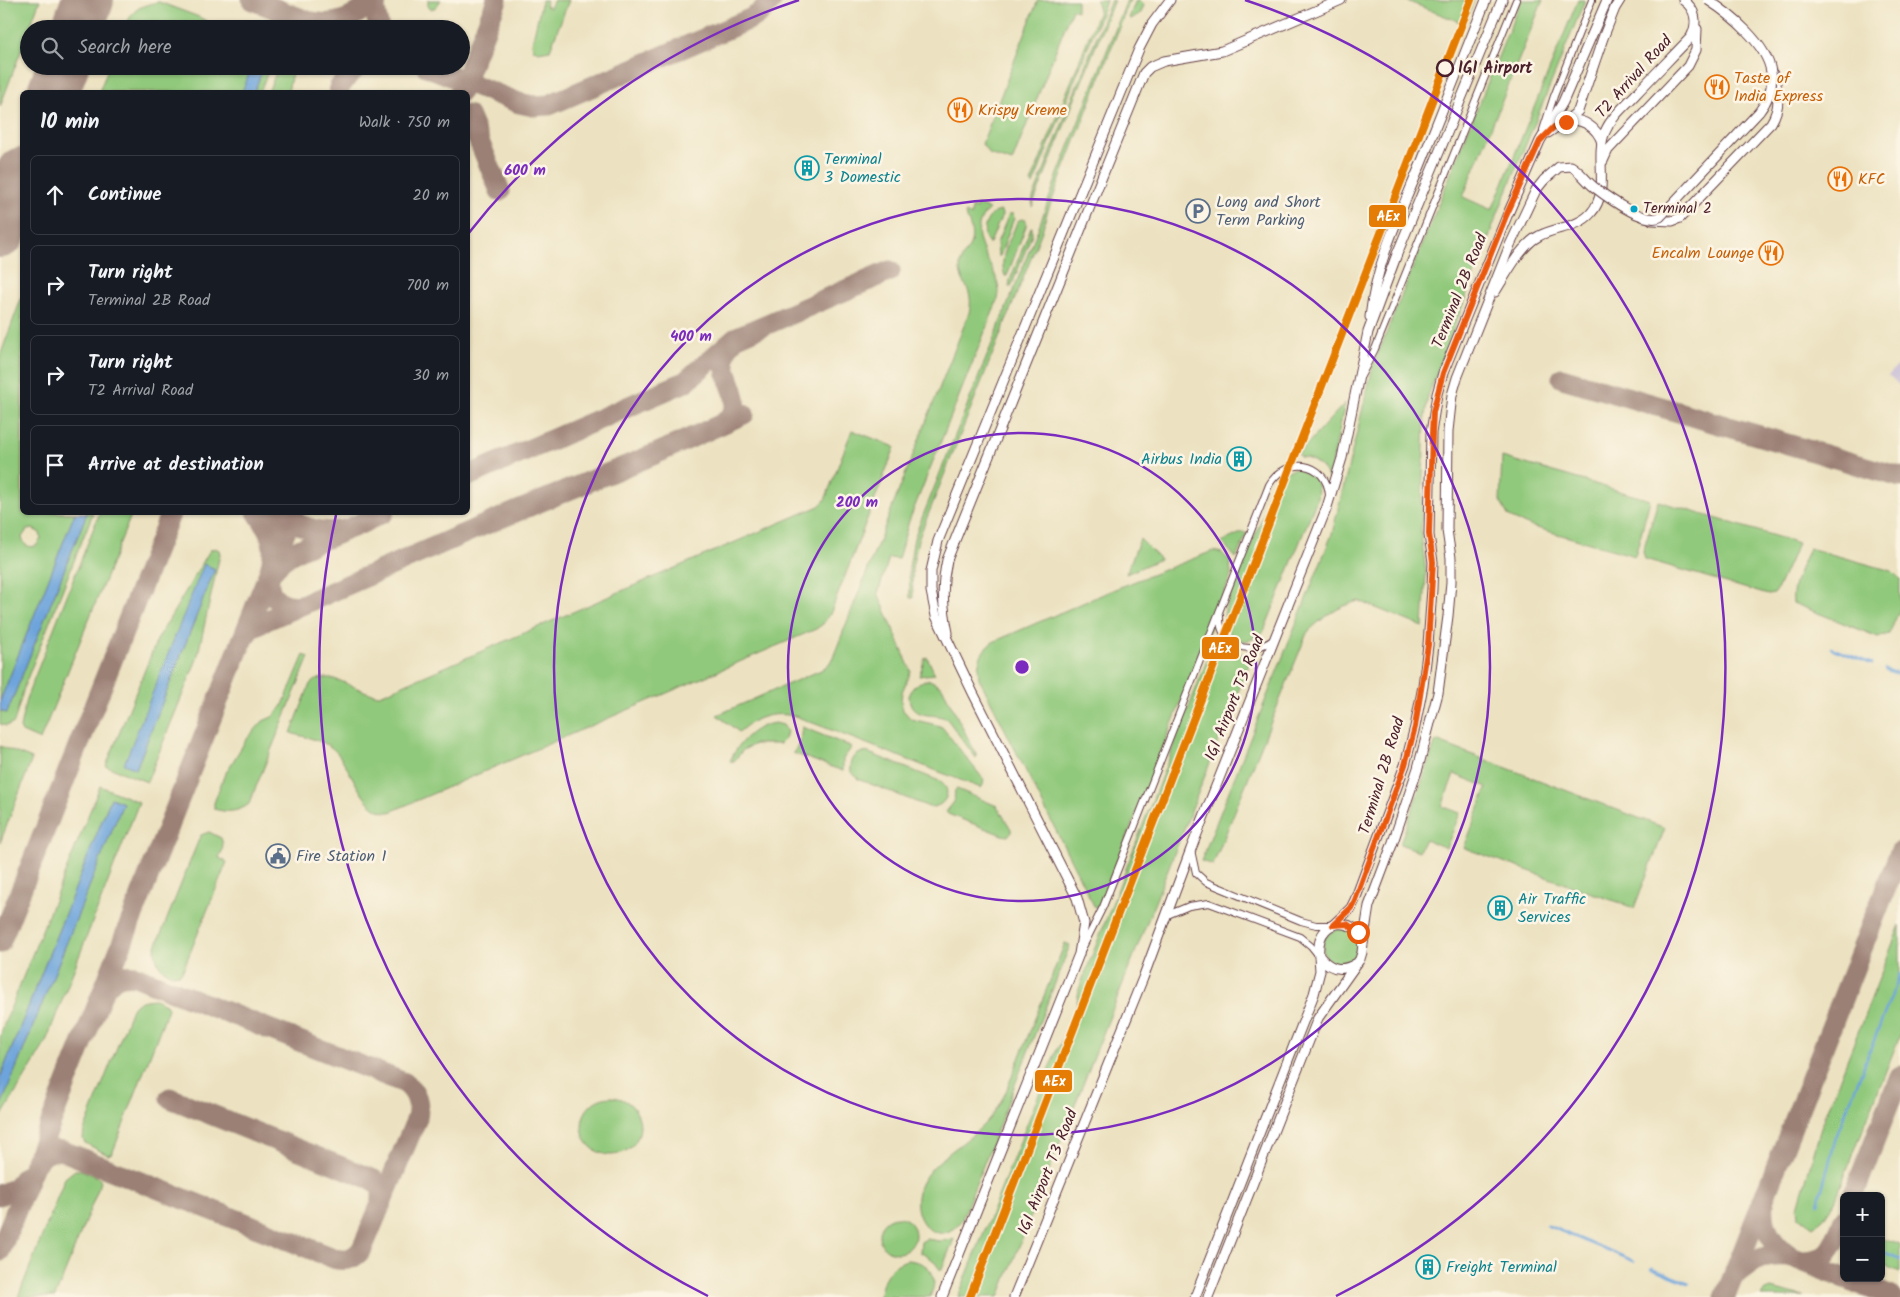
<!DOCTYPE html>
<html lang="en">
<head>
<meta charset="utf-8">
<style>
	:root { --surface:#171b24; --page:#242831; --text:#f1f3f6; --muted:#9ea1a6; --line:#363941 }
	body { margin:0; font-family:Kalam,sans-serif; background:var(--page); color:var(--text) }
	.controls { position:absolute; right:15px; bottom:15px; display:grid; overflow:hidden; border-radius:8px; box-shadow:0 1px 4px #0004 }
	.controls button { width:45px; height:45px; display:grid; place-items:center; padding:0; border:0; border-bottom:1px solid var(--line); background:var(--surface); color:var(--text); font:25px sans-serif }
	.stop { position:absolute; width:15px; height:15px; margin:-11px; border:4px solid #ea580c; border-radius:50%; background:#fff }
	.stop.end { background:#ea580c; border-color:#fff; box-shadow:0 1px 5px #0008 }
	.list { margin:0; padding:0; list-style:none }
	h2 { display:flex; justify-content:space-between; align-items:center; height:65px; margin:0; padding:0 20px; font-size:21px }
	h2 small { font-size:16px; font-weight:400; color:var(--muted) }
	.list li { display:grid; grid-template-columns:32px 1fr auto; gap:15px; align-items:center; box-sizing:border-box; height:80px; margin:0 10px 10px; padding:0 10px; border:1px solid var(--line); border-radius:8px }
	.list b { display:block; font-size:19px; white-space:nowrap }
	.list p { margin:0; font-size:16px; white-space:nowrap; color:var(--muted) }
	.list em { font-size:16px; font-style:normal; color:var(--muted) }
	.icon { flex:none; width:28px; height:28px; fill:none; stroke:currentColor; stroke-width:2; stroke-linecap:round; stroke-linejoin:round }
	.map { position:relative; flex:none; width:1900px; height:1297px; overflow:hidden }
	.search { position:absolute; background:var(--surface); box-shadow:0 1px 4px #0004; left:20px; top:20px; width:450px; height:55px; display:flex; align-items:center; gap:12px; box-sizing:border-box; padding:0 18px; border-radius:28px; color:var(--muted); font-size:19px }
	.panel { position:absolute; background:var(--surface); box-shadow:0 1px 4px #0004; left:20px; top:90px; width:450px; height:425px; border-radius:8px }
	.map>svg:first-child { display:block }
	.industrial { fill:#c9bfd7 }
	.green { fill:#91c97c; stroke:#6e7454; fill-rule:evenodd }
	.water { fill:#6da4db; stroke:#5c6283 }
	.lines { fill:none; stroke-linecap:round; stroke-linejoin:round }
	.stream { stroke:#6da4db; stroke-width:2.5 }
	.taxiway { stroke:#9b8076; stroke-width:21 }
	.runway { stroke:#9b8076; stroke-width:52 }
	.street-casing { stroke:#623c42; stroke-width:8 }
	.secondary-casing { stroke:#623c42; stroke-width:11 }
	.street { stroke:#fff; stroke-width:6 }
	.secondary { stroke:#fff; stroke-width:9 }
	.secondary-bridge-casing { stroke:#623c42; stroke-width:11; stroke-linecap:butt }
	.secondary-bridge { stroke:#fff; stroke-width:9 }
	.metro-1-casing { stroke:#fcf5e5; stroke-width:11 }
	.metro-1 { stroke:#e47c06; stroke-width:8 }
	.route { stroke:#ea580c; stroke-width:6 }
	.ring { fill:none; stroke:#7b2cbf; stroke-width:2.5 }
	.stop-dot { fill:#fcf5e5; stroke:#4a1f2b; stroke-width:2.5 }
	.bus-dot { fill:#04a2c6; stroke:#fcf5e5; stroke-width:2 }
	.labels { text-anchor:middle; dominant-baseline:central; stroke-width:5; stroke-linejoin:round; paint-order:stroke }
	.bus-label { font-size:15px; fill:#4a1f2b; stroke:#fcf5e5; text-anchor:start }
	.stop-label { font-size:16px; font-weight:bold; fill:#4a1f2b; stroke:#fcf5e5; text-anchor:start }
	.street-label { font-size:16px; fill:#4a1f2b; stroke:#fcf5e5 }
	.food-label { font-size:16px; fill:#c56008; stroke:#fcf5e5; text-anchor:start }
	.culture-label { font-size:16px; fill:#0d838f; stroke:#fcf5e5; text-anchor:start }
	.service-label { font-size:16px; fill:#4e5e75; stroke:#fcf5e5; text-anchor:start }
	.centre { fill:#7b2cbf; stroke:#fcf5e5; stroke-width:2.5 }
	.ring-label { font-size:15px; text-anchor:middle; font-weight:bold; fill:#7b2cbf; stroke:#fcf5e5; stroke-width:5; stroke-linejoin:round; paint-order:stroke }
	.line-badge { stroke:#fcf5e5; stroke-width:2 }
	.badge-label { font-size:14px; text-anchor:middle; font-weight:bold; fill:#fff }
</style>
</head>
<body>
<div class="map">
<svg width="1900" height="1297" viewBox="0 0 1900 1297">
	<rect width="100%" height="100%" fill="#fcf5e5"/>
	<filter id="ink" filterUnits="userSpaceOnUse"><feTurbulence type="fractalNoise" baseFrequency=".02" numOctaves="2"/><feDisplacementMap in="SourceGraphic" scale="10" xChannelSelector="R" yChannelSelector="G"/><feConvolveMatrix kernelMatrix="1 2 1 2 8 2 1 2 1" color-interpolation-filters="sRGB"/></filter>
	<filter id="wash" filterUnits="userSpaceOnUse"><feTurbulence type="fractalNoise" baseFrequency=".0096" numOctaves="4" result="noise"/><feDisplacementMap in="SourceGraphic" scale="20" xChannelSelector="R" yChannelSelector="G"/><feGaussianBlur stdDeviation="1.12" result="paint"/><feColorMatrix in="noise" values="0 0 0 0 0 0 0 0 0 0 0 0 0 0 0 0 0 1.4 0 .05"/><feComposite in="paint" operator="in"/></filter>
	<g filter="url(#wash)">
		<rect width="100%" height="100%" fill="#ece2c1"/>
		<!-- industrial -->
		<path class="industrial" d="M1900,363V386L1888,376Z"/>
		<!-- green -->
		<g class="green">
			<path d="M0,0H40L0,107Z"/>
			<path d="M428,0H441L436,7L432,9L428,8Z"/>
			<path d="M542,0H547L545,6L550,8L554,0H569L550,50L538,52L533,49L532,43Z"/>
			<path d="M1038,0H1077V11L1072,9L1012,162L989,154L982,144Z"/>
			<path d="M1096,0H1106L1105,4L1033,185L1031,183L1099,11Z"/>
			<path d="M1111,0H1114L1032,207L1033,198Z"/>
			<path d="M1127,0H1130L1047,213L1042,231L918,540L912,568L913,598H910L909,567L914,538L1038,229L1058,174Z"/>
			<path d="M1136,0H1139L1144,5L1141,13L1131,19L1129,18Z"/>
			<path d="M1404,0H1474L1465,24Z"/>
			<path d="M1521,0H1543L1463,197L1492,210L1578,0H1585L1498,213L1428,396L1425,416L1421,534L1426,573L1423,627L1359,601C1340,605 1320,619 1307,633L1213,865L1201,861L1332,534L1373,366Z"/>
			<path d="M159,2L199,17L221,29H124C133,9 138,6 159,2Z"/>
			<path d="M109,66H252L242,92H99Z"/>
			<path d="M264,66H270L260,92H254Z"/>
			<path d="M279,66H288L292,72L288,92H268Z"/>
			<path d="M977,205L989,209C958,239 1006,269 998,299L909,521L898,559L889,558L878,593L911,671L902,692L901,701L903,710L911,719L937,725L942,727L984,780L983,785L981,788L795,716C773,712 756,716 739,732L717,715L821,670L829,664L834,655L969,313C975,288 959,283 960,267C960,259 964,255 968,249C975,239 971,225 965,215L966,213L971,216L972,207L976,209Z"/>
			<path d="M1001,211L1002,215L990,243H988C980,232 986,213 1001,211Z"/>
			<path d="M1009,214H1013L1014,218L1000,256H998L997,243Z"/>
			<path d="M1021,219L1026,220V226L1007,276H1005C998,257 1010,241 1017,222Z"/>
			<path d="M1031,227H1032V234L1011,287H1009L1010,280Z"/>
			<path d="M22,296V512L75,513L0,701V356ZM33,529L40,533L41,539L36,546C28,548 23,545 22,537L27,530Z"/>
			<path d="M1345,403L1329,479C1322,466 1315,459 1300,457L1298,454Z"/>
			<path d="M852,430L895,447L831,612L823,624L816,629L390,812C361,814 352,764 332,748C322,740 304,737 291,733L310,684C329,666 358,694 380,695L819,506L825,500Z"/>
			<path d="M1502,457L1650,500L1635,556L1530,526L1509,517L1500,501Z"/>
			<path d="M1296,468C1314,470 1320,482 1317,499L1264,631C1243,652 1220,637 1225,609L1275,486L1285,472Z"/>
			<path d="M1658,501L1798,543L1777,590L1774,594L1768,595L1645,559L1643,551Z"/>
			<path d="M100,512L132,513L40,740L22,732L20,728L26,699Z"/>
			<path d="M87,513H93L25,684L14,723L6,726L0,724V711L7,713Z"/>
			<path d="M1243,532L1247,534L1236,558L1222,542Z"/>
			<path d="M1140,539L1160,559L1126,574Z"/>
			<path d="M215,548L219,550L220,554L197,659L147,782L106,766L157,640L210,550ZM204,564L215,569L136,769Z"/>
			<path d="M1809,548L1892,571L1900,579V609L1889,634L1878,637L1793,603C1791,584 1802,565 1809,548Z"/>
			<path d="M1213,551L1222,553L1230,561L1231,576L1100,905L1096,908L1094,906L979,678C977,663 980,651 993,642L1115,589Z"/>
			<path d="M1217,635C1225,650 1236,655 1253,654L999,1297H958L1057,1049C1071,1030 1076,1012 1079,989Z"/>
			<path d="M304,655L309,657L249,804C239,812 227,813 214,809V803L224,776L246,740L263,721L272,717L282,707Z"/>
			<path d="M927,657L935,674L919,676L925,658Z"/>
			<path d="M930,680L942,687L977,756L976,758L947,719C937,713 924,718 915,710C901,697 914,680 930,680Z"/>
			<path d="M775,723L783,725L787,731L785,739L780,744H755L743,750L733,762L730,761C739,742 753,726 775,723Z"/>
			<path d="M802,727L852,747L843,759V771L793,753L800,743Z"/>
			<path d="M1436,741L1665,828L1634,908L1464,848L1487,787L1454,774L1442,806L1460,813L1446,848L1425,839L1419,851L1400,844Z"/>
			<path d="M0,746L32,759L0,843Z"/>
			<path d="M863,752L869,753L942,782C953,793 944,808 929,807L858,779L851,771C850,762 853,755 863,752Z"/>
			<path d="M100,786L139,802L45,1044L0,1119V1108L123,803L111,798L0,1078V1038L3,1027Z"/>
			<path d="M957,789L997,806L1011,829V832L1008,836L1002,835L948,814L946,812L954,802L955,790Z"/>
			<path d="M209,832L221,838C224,846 223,851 219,858L227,862L183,970L180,974C164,976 155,964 155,949L199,839L201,835Z"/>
			<path d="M1900,925V1035L1835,1201L1823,1219L1813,1227L1799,1217L1798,1207L1822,1124Z"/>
			<circle cx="1341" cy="947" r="18"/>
			<path d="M1065,943L1070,945L962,1219C939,1254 903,1217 922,1182C934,1160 960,1147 978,1130C990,1120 998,1107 1005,1094Z"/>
			<path d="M155,999L166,1004L168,1009L114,1149L112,1153L108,1155L85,1143L83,1139L84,1131L132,1009C138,1000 145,1000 155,999Z"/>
			<circle cx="611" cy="1126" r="29"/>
			<path d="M75,1170H81L98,1177L101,1182L55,1297H18L65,1178Z"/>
			<circle cx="897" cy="1235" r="18"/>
			<path d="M1881,1237L1900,1244V1272L1881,1264Z"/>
			<path d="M926,1239L940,1241L954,1239L941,1271L933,1260L920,1252L921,1242Z"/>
			<path d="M907,1260C930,1262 940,1275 930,1297H879C883,1278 888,1266 907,1260Z"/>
			<path d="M1771,1289L1804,1297H1761L1764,1292Z"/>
		</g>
		<!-- water -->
		<g class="water">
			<path d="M252,66H264L254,92H242Z"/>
			<path d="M75,513H87L7,713L0,711V701Z"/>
			<path d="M204,564L215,569L136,769L124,764Z"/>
			<path d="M111,798L123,803L0,1108V1078Z"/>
		</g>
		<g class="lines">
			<!-- stream -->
			<g class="stream">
				<path d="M1831,648L1872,664"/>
				<path d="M1885,669L1900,675"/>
				<path d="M1818,1204L1836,1137L1900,974"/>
				<path d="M1546,1225L1634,1261"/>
				<path d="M1886,1253L1900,1259"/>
				<path d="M1652,1268L1689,1283"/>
			</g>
			<!-- taxiway -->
			<g class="taxiway">
				<path d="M252,0L329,29"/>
				<path d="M376,0L375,9L379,29"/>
				<path d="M84,11L89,0"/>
				<path d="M313,22C336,27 357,18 372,0"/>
				<path d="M426,66L519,103L533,106L549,105L750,19L759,14L772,0"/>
				<path d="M339,88L349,74L359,66"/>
				<path d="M460,92L497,0"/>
				<path d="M468,115L500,191"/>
				<path d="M1562,378L1900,477"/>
				<path d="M723,423C758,398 705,370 733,341"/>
				<path d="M468,476L685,382L735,338L890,271"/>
				<path d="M257,512C265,523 272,534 273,547C275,566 259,588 279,601C286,606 293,606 301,605"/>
				<path d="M270,512C294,522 321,538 348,529C360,525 372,518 384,512"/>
				<path d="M273,570C288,550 316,543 339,533"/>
				<path d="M245,636L250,629L258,624L477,528L655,454L744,414"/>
				<path d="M0,943L171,512"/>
				<path d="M170,1098L374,1180L382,1189V1202"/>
				<path d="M35,1164C42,1154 51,1149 63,1151L336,1259C348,1261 355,1258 362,1249L417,1118C420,1102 417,1093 405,1083L135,976C120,974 110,979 103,992"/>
				<path d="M0,1195L15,1188L29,1173"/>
				<path d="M1853,1196L1900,1076"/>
				<path d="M1764,1204C1762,1227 1771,1243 1789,1256L1844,1278"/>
				<path d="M0,1251L293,512"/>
				<path d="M1802,1261C1832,1261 1834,1243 1844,1219"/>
				<path d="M1734,1276C1752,1260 1763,1254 1789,1256"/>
				<path d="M1845,1278L1892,1297"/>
				<path d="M1725,1297L1900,852"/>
			</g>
			<!-- runway -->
			<g class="runway">
				<path d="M77,29L88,0"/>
				<path d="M53,92L63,66"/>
				<path d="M0,232L22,173"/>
			</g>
		</g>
	</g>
	<g filter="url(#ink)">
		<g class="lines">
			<!-- street casing -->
			<g class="street-casing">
				<g id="street">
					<path d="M1543,130L1554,96L1592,0"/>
					<path d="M1361,376L1375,349L1516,0"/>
					<path d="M1220,615C1218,647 1251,657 1274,639"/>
					<path d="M1191,850L1196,873L1206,882L1301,921L1316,925H1333"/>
					<path d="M1165,916L1189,906L1209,903L1300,937L1311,946L1319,956"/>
					<path d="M1082,949L1103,907L1269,485C1286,456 1326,460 1329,495"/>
				</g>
			</g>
			<!-- secondary casing -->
			<g class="secondary-casing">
				<g id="secondary">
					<path d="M1566,121C1582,117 1598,128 1602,143"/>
					<path d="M1548,133L1566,121L1578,111L1603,38L1615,8L1620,0"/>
					<path d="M1603,161L1608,150L1688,66L1696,50L1697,29"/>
					<path d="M1652,220L1672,221L1680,218L1771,123C1781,107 1779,91 1773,74"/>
					<path d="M1495,292C1506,275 1521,245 1539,236C1555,227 1578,228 1591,213C1611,191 1594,157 1605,132C1611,117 1625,106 1636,94C1654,75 1673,56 1691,37C1698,23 1696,9 1683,0"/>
					<path d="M1370,317C1376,263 1399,216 1420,166C1442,111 1464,55 1486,0"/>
					<path d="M948,633C943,608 941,586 947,560L1144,73L1150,67L1164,61L1222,51L1341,0"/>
					<path d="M1333,925L1351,908L1355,900L1405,765L1415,727L1423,686L1428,645L1432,589L1433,562L1429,535L1431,433L1437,394L1443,373L1507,216L1540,141L1563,102L1607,0"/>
					<path d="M1363,944L1369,906L1392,845L1418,768L1438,693L1448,616L1451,582V558L1447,530L1448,431L1452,395L1457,378L1510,245L1536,190L1544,180"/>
					<path d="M942,1297L1079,954L1084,923L1077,898L973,693L936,616L931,591V571L938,541L1139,49L1152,24L1170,0"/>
					<path d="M1014,1297L1143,978L1191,849L1327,507L1342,458L1368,332L1397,254L1502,0"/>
					<path d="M1195,1297L1314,994L1320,971L1319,956"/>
					<path d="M1208,1297L1318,1018L1360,959C1376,919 1314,907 1319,956C1329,968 1340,973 1355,964"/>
				</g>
			</g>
			<!-- street -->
			<use href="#street" class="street"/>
			<!-- secondary -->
			<use href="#secondary" class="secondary"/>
			<!-- secondary-bridge casing -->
			<g class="secondary-bridge-casing">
				<path id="secondary-bridge" d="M1544,180L1559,167L1571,166C1580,171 1586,181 1594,187C1607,197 1645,225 1660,217L1759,112C1768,100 1774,87 1771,72C1767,44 1730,14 1708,0"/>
			</g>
			<!-- secondary-bridge -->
			<use href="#secondary-bridge" class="secondary-bridge"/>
			<!-- metro-1 casing -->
			<g class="metro-1-casing">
				<path id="metro-1" d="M970,1297L1471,0"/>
			</g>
			<!-- metro-1 -->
			<use href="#metro-1" class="metro-1"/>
		</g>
	</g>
	<g class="lines" filter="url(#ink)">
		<!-- route -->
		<path class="route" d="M1358,932L1347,924L1333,925L1351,908L1355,900L1405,765L1415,727L1428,645L1433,562L1429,534L1432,433L1433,412L1443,373L1506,216L1540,141L1554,127L1566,122"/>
	</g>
	<!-- distance rings -->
	<g class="ring">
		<circle cx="1022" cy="667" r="234"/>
		<circle cx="1022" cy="667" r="468"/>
		<path d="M708 1296A703 703 0 0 1 336 515M468 234A703 703 0 0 1 799 0M1245 0A703 703 0 0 1 1336 1296"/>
	</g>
	<!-- icons -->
	<defs>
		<g id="restaurant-ring" transform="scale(1.25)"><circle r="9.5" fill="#fcf5e5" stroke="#e8710a" stroke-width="1.5"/><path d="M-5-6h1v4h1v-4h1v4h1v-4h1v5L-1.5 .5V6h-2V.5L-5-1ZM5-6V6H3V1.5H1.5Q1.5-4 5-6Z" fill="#e8710a"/></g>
		<g id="building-ring" transform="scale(1.25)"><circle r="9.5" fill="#fcf5e5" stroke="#0f9aa8" stroke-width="1.5"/><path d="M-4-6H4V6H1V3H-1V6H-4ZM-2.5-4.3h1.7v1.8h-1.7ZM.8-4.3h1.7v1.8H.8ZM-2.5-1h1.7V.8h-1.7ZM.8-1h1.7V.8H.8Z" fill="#0f9aa8"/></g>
		<g id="parking-ring" transform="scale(1.25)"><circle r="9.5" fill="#fcf5e5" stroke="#5c6f8a" stroke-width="1.5"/><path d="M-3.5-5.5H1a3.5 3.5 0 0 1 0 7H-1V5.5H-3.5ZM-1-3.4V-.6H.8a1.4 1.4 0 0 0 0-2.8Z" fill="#5c6f8a"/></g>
		<g id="civic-ring" transform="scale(1.25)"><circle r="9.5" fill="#fcf5e5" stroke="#5c6f8a" stroke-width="1.5"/><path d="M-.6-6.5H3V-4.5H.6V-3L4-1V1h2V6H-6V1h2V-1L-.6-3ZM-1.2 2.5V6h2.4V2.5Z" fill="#5c6f8a"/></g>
	</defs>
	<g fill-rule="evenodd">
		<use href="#restaurant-ring" x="1717" y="87"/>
		<use href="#restaurant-ring" x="960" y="110"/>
		<use href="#building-ring" x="807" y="168"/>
		<use href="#restaurant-ring" x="1840" y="179"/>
		<use href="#parking-ring" x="1198" y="211"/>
		<use href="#restaurant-ring" x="1771" y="253"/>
		<use href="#building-ring" x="1239" y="459"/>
		<use href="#civic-ring" x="278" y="856"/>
		<use href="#building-ring" x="1500" y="908"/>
		<use href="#building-ring" x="1428" y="1267"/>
	</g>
	<!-- markers -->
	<circle class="stop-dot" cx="1445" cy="68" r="8"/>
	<circle class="bus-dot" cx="1634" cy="209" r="4.5"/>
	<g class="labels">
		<!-- bus labels -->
		<g class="bus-label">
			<text x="1643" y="209">Terminal 2</text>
		</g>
		<!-- stop labels -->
		<g class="stop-label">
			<text x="1458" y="68">IGI Airport</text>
		</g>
		<!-- street labels -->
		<g class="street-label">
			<text transform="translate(1634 77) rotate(-48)">T2 Arrival Road</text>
			<text transform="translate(1460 291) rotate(-68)">Terminal 2B Road</text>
			<text transform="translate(1235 698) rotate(-68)">IGI Airport T3 Road</text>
			<text transform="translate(1382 776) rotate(-73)">Terminal 2B Road</text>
			<text transform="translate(1048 1172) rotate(-68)">IGI Airport T3 Road</text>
		</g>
		<!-- food labels -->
		<g class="food-label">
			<text x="1734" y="78">Taste of<tspan x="1734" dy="18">India Express</tspan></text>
			<text x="978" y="110">Krispy Kreme</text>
			<text x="1858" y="179">KFC</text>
			<text x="1754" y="253" text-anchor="end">Encalm Lounge</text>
		</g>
		<!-- culture labels -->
		<g class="culture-label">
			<text x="824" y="159">Terminal<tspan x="824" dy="18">3 Domestic</tspan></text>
			<text x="1222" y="459" text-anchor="end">Airbus India</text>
			<text x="1518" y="899">Air Traffic<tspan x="1518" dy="18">Services</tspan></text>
			<text x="1446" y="1267">Freight Terminal</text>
		</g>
		<!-- service labels -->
		<g class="service-label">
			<text x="1216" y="202">Long and Short<tspan x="1216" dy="18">Term Parking</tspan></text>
			<text x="296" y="856">Fire Station 1</text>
		</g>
	</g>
	<circle cx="1022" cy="667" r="8" class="centre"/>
	<g class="ring-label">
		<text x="525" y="175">600 m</text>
		<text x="691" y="341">400 m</text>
		<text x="857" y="507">200 m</text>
	</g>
	<g class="line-badge">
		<rect x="1368" y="204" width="39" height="24" rx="5" fill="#e47c06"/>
		<rect x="1201" y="636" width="39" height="24" rx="5" fill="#e47c06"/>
		<rect x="1034" y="1069" width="39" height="24" rx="5" fill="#e47c06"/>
	</g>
	<g class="badge-label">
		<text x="1388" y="221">AEx</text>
		<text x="1220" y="653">AEx</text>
		<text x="1054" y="1086">AEx</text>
	</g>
</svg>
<div class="controls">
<button>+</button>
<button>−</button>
</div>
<div class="stop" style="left:1358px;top:932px"></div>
<div class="stop end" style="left:1566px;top:122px"></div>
<div class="search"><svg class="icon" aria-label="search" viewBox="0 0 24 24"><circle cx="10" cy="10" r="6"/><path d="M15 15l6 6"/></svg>Search here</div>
<section class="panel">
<h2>10 min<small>Walk · 750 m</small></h2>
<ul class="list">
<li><svg class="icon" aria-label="ahead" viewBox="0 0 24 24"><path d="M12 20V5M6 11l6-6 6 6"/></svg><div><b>Continue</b></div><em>20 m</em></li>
<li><svg class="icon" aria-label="right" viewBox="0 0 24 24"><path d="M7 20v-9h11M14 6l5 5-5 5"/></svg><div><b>Turn right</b><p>Terminal 2B Road</p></div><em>700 m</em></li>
<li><svg class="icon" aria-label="right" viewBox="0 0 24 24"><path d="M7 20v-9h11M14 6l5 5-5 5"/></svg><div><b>Turn right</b><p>T2 Arrival Road</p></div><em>30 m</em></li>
<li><svg class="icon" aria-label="arrive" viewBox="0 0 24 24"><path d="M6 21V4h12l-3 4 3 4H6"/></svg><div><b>Arrive at destination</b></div></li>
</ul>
</section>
</div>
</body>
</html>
